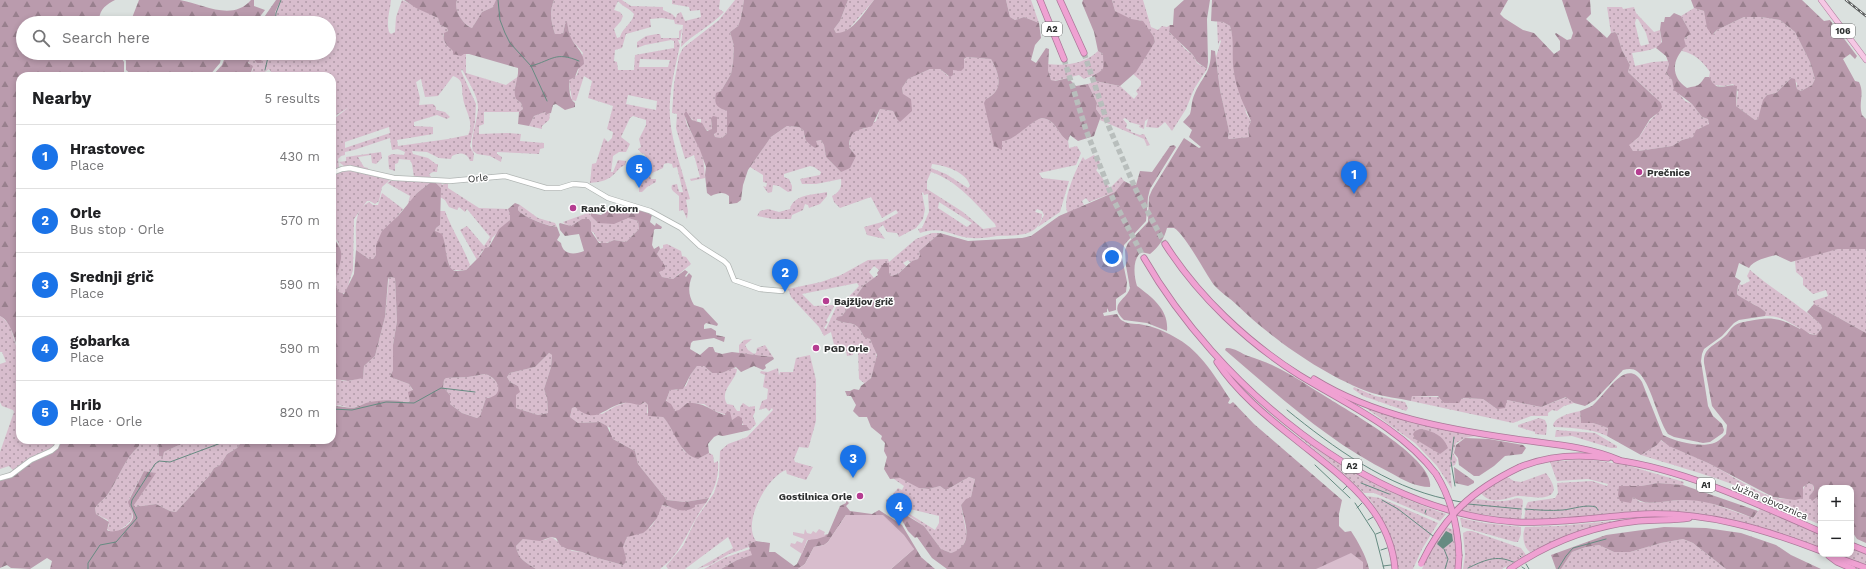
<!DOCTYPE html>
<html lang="en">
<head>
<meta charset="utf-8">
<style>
	:root { --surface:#fff; --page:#f6f6f6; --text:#202124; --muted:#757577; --line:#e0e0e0; --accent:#1a73e8 }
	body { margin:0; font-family:"Work Sans",sans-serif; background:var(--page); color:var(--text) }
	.controls { position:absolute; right:12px; bottom:12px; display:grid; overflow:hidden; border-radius:8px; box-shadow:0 2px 6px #0003 }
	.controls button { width:36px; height:36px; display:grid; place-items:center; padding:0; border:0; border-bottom:1px solid var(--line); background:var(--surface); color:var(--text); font:20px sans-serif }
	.you { position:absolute; left:1112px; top:257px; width:14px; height:14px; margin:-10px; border:3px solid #fff; border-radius:50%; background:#1a73e8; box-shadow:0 0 0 6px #1a73e833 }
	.badge { display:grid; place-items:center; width:26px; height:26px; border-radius:50%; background:var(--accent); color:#fff; font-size:13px; font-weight:700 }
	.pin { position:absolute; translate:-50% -33px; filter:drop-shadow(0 1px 2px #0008) }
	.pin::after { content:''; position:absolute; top:21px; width:14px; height:12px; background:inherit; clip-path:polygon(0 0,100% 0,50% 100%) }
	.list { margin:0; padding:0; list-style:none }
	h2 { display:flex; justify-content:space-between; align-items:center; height:52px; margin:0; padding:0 16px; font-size:17px }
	h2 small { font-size:13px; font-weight:400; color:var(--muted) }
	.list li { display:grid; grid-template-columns:26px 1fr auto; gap:12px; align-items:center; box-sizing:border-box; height:64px; padding:0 16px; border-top:1px solid var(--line) }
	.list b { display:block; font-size:15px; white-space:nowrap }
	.list p { margin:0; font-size:13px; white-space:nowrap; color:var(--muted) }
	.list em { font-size:13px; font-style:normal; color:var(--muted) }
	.icon { flex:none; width:22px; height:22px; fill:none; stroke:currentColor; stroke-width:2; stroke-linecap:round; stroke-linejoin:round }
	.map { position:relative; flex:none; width:1866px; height:569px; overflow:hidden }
	.search { position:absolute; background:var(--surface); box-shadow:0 2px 6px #0003; left:16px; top:16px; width:320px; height:44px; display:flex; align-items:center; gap:10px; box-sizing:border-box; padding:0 14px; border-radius:22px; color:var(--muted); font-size:15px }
	.panel { position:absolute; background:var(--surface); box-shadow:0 2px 6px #0003; left:16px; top:72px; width:320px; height:372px; border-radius:12px }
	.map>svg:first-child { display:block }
	.grass { fill:url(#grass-dots); fill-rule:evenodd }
	.forest { fill:url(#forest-firs); fill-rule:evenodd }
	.green { fill:#d8bdcd }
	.water { fill:#668b82 }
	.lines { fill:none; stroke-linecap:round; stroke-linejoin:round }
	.stream { stroke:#668b82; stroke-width:1 }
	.highway-tunnel { stroke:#b8bebc; stroke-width:5.5; stroke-dasharray:5.5 3; stroke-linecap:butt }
	.secondary-casing { stroke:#b0b5b3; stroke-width:6 }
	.primary-casing { stroke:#ab7999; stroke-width:6 }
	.highway-casing { stroke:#ab7999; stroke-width:7 }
	.secondary { stroke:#fff; stroke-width:4.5 }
	.primary { stroke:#f5c7e4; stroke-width:5 }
	.highway { stroke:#efa1d2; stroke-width:5.5 }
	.rail-casing { stroke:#5a5d5d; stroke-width:2.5 }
	.rail { stroke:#fff; stroke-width:1; stroke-dasharray:3; stroke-linecap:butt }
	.highway-bridge-casing { stroke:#ab7999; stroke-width:7; stroke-linecap:butt }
	.highway-bridge { stroke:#efa1d2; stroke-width:5.5 }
	.poi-dot { fill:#b53d91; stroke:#fff; stroke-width:1.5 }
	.labels { text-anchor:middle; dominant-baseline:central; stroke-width:3; stroke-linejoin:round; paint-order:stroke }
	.shield { fill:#fff; stroke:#6d6e6e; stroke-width:1 }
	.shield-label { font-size:9px; font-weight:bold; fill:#2e3030 }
	.poi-label { font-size:10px; font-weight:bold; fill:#2e3030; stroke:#fff; text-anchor:start }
	.street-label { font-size:10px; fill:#2e3030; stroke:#fff }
</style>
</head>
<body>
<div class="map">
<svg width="1866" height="569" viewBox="0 0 1866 569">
	<defs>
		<pattern id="grass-dots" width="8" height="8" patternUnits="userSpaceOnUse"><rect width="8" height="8" fill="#d8bdcd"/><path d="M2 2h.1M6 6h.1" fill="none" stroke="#b09aa7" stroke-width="1.8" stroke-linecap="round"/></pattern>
		<pattern id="forest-firs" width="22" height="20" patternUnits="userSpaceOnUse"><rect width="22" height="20" fill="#ba9bad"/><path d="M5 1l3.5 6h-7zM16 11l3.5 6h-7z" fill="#987f8d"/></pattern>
	</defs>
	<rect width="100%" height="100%" fill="#dbe1df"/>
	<!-- grass -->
	<g class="grass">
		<path d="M281,0H391C390,11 386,20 389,32L391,34L395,32L396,17L402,0L438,18L440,25L447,28L448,31L443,35L445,43L466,54V73L506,85L519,76L515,86L516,99L521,103L523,109L519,112H484V124L479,126V134L507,133L521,134L520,141L544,143V148L540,149L539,154L497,152V154L502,157L501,162L490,156L477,154L473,151C469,140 478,121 478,107C478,95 467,80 462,69L461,71L476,104L475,122L470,146L474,154L473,161H470C467,152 459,152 452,156L451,159L439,158L427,152L412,151L413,154L428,158L436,164H438L437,172H433L429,174L431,177H414L412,164L410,160L399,159L398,163L395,164V171L389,169L388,156L392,154L404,155L405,152L398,149L392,150L390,138L354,150L345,152V155L341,156L338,159L339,168L332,172V128L336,124L335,118L349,107L332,118V76H274L269,69L259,76H250L253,69L248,61L253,58L263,57V53H329V23H275V12ZM453,76C465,80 461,88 463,97C464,110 475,121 468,135L448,139L398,146L397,140L433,134V127L414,126V122L437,115L447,119L450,117L445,112L436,110V107L433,104L419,105L420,98L416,82L421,79L425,97L438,96ZM389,127L390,133L345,148V142Z"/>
		<path d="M457,0H496V3L493,7L482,12L472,28C463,25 453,9 457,0Z"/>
		<path d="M554,0H622L631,6L663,7V10L672,14L676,18L677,14L681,12L685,21L701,17L700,10L690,11L689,7L672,4V0H720L719,9L724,12C711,26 693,34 681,47L683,25L675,24L674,20L662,18L650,19L651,27L626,34L622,48L615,50L614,61L617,62L618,70H634L635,55L674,48V41L671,40L645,45L637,48V42L646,36L657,34H660L661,38H679V31L682,29L680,40H678L680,45C675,69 668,94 670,118C672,144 683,173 690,199L686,200L688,211L687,219L683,210L679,211V196C675,192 670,191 672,185L677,184L679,192H683L677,167L673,168L672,164L668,163L664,164L663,168L652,173L650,176L651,179H656V182L647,187L642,192H639V183L645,178C648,171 649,161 644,154L641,153L638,149L641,147L639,139L646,125V120L633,116L630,118L621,137L630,144L626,152H619L613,156L611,172H613L618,160L626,161L625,165C619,167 617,172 612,176C606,181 599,182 590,183L592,164L596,163L604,138L608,142L612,138L613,132L607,129L613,106L588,98L592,81L584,76L576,101L572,100L569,80L577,75L583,53L570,38L567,23L565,24L563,34H555C551,21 549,13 554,0ZM618,1C623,7 629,8 634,14C632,24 623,27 620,37L617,38L614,29L621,21L623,16L620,12L614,10ZM640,59L670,60L668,67H639ZM628,95L657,101L656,110L626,104Z"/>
		<path d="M735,0H744L741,18L738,26L730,32L734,46L733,63L731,74L721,91L719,92L723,109L727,111V133L722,138L715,137L711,118L712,130H707L701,123V119H697V121H694L685,112C684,123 691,132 696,141C704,153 704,165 705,178L691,181L690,179L700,177L694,155L685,159L676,128L677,114L672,113L674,84L679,56L683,48L719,20Z"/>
		<path d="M848,0H874L848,30L842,33H836L834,29L840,21Z"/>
		<path d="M1006,0H1031L1039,23L1024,17L1015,20L1010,17Z"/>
		<path d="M1112,0H1143L1151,27L1158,30L1162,26L1167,27L1170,25L1169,32L1171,34L1177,39L1185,49L1193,55L1197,63L1207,69L1194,89L1186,109L1172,131L1165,122L1158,128L1146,127L1148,119L1145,121L1144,129L1139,127L1140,125L1129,122V121L1125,118L1123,119L1127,124L1126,128L1131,130V132L1140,135L1144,134L1150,145L1147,146L1144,139L1100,120L1101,116L1096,109L1097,103L1088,84L1095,81L1120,86L1134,99L1138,94L1136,91L1141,85V81L1133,74L1155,42L1154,37L1140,20C1132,23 1122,16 1115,11Z"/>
		<path d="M1607,7H1622L1623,9L1634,7L1636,13L1654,32L1660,30C1660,33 1662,40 1661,43C1658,50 1639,52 1632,53L1635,66L1653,62L1668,61L1669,64L1666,73L1672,80L1674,87L1685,101L1692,104L1702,117L1708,119L1709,122L1708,126L1699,128L1693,137L1682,140L1672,146L1638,151H1633L1628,145C1631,142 1635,141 1638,138C1645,131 1647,121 1656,115L1653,95L1628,72L1630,65L1622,50L1617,34L1615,32L1611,33ZM1636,19H1638L1646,33L1649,44L1641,46L1640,44L1635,23Z"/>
		<path d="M1694,8L1704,11L1707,22L1714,34L1717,30L1744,17H1761L1780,20L1795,32L1810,62L1815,79L1812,85L1801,91L1797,89V83L1791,78L1776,93L1767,95C1761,103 1762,111 1758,119L1755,120L1736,106L1738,92L1733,84L1725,86L1714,85L1709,77L1710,72C1702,61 1695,54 1682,51L1684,48V39L1687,37L1690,32L1681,16Z"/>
		<path d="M1217,21L1223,22L1230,26L1233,37V54L1246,113L1251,121L1248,128L1249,137L1229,139L1228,138L1229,131L1220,90L1216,57L1221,41L1220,40L1218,45Z"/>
		<path d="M1098,51L1103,54C1103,58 1105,61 1105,64C1105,73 1090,76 1084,79L1079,75L1054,81L1051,80L1048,70V64C1065,66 1085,64 1098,51Z"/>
		<path d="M967,57L991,59C999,73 1005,90 986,99C987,109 992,125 991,135L1001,144L1002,141C1018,139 1027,122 1042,118C1057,120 1057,134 1068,141L1069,148L1077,146L1081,153L1076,165L1039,173L1042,178L1069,181L1060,212L1038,227L1044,215L1042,211L1037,209L1035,212L1042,214C1040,238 1015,235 997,236C989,237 980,239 972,238C952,237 942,225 920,233L918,229L922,228L929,212L928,194L924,195L923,192L922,193L925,209L923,219L916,228L899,237L897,233L887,232L883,225L878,229L885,239L867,235L864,227L882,222L898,213L896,210L882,218L871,197L840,208L834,202L832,196C840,192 842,187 841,179L816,184H802L800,179L820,175L821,172L814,167L810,166L784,174V177L789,179L792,186V191L788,192L779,186L773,185L772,192L768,193L763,186L766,187L767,183L763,182V175L750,167L771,137L787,126L799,127L804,131V137L815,148L816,141L821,140L824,145L826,157L841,172L853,152L849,147L851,134L858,129H864L876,121L880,109L893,111L897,119L911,99L903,95L902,88L908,79L930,69H940L948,76L953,75V70ZM932,164C944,165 967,172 970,186L968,188L946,174L931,168ZM931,172C958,181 976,204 995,224L996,227L983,229L963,212L927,189V181ZM939,202L972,223L967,227L938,208Z"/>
		<path d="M545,112L550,114L549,120L542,126V129L529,126L534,116Z"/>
		<path d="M381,152L382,158L376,164L372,163L371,155L358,157L364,167L368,168L369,171L344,166L339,162L346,161V157Z"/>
		<path d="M1094,155L1100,162L1099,167L1096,170L1110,188L1121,177L1124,181L1115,192L1089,202L1086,198L1082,201L1084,205L1068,213C1061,202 1076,169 1083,157L1085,160Z"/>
		<path d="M349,169L391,179L382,187L379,201L375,204L370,201H367L354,219L353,270L346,292L342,294C327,286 345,256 338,242C336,238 333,237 332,231L335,227L332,222V200L336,188L334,177L339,171Z"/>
		<path d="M394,179L431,182L417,193L407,207L410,196L387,183Z"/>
		<path d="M435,182H441L442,185L448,182V188L479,208L508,209L510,214V220L492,238L489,247L482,251L477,260L460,230L467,226L484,246L490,237L467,209L465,212L459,207L457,210L449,207L445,200L440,197L441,188Z"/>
		<path d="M827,192V196L820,204L809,208L808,205L805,204L803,210L792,215L791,219H773L757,216L760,211L768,209L779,212L790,209C794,194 813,195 827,192Z"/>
		<path d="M382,193L403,209L376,245V255L373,259H369L356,250C357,233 351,212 369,202L373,205H378Z"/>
		<path d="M520,205L538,218L555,223L557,227C546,225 524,218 518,210V207Z"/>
		<path d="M589,208L591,216L597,222L628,218L638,221L639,229L626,242L614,240L603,244L598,241L594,233L591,231V222L589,219H582L571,226L565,224L563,222L585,214Z"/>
		<path d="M440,211H445C452,230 463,246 470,265L466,270H452C444,259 448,239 435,231L436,228L440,225Z"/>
		<path d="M932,233H940L919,251L920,255L918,259L910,262L908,260L903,263L906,266L898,274L891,276L889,273V266L883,267L879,270L874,266L869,272L874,278L864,285L842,316L836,320C851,326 856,319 864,337H868C878,348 878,358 873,371C871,377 871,380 864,383L859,379L858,350L854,349L853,355L847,356L846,351L843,347L834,345L831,332L824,336L819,327L791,297L788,289L821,282L841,275L868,260L888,259L889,262L916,239ZM857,283L859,286L841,305H837L826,329L824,328L828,322L826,321L835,305L814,306L802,294Z"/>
		<path d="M667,244L681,251L682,256L686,257L691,264L673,279L662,277L659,272L662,263L657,254L660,249L663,248V245Z"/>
		<path d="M1838,249H1866V333L1814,304L1813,301L1828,296L1826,290L1813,294L1803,285V278L1796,272L1795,261L1802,257Z"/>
		<path d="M1750,270C1773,290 1799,304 1821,325L1822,328L1816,335C1796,331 1788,315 1765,316L1766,313C1759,305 1746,302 1737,294L1739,284L1742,285L1750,281L1747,276Z"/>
		<path d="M389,277L395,278L397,321L393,345V370L390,377L409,384L413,391L409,396L410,402L407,403L400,401L366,404L351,408L339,405L332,407V381L339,379C346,384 355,379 363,377L364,366L375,356L385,317Z"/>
		<path d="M0,316L3,318L10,326L20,359V440H58L53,448L33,457L14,471L9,466L0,469V452L14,412L13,410L2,406L0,402V364L6,362L2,352H0Z"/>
		<path d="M752,339L745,345L748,350L754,354L756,353L757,348L765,345L773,357L739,353V345L744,340Z"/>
		<path d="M549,353L552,355L551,367L544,389L547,398L548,413L538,415L516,408V395L518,386L510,382L507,377L510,373L535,367Z"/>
		<path d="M810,355L816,380V421L809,446L808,448L799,447L794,459L795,462L813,467L806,480L787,474L786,470C766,478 742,523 756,541L748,544L749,547L729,554L710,565L697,569L733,548L728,537L685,569H668L666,566L683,546L696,519L714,493L719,477L720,451L728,444L747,437L773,410L772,408L769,411L766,408L759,410L762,401L767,399L768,389L763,387L765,375L760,373L761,371L768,372L778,368L779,376L780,372H793L796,358Z"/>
		<path d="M697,366H704L712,373H722L733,368L737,369C736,381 719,390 727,404L733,405L737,411H740V407L743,403L749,407L755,406V412L753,416L756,424L750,430L736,419L732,420L730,416L712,410L704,404L687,403L679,411H675L666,402L670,390L672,389L676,390L686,386L691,374Z"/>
		<path d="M485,374C493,376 505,388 496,396C494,398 489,397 486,398L480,416L477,418L462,413L450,404V395L443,387L444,380L446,378L468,377Z"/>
		<path d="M1354,387L1375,396L1405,402L1408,408L1406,411L1363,396L1353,389Z"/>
		<path d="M1412,396L1483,399L1497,409L1507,400L1541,407L1567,397L1574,403L1564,406L1557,411L1552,410L1548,413V416H1531L1513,423L1411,401Z"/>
		<path d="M628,402L642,404L645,402L648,405L647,413L663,417L668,423L684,451L698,459L709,453L713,455L714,463L718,461C719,474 716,486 709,498L685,502L667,500L638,464L635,451L613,439L610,435V428L600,422L578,423L570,417L572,408L574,407L602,414L616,406Z"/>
		<path d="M1366,408L1412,423L1475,436L1465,438L1456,443L1453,453L1457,460L1455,465L1450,467L1452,489L1437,466L1415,443Z"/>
		<path d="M1580,411L1581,423H1593L1608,428L1607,436C1589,428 1573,428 1554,427L1553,425C1556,416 1571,413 1580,411Z"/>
		<path d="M1539,418L1545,420L1547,425L1546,435L1535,434V432L1518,427V425Z"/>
		<path d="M1280,421C1329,461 1385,494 1446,514L1440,521L1374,493H1364L1343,473Z"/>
		<path d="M1556,430L1595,433L1617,446V448H1611L1572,436L1555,437Z"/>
		<path d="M139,440H158L159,456L163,457L164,452L181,444L184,440H243L237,448L227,454L220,465L214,468L209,476L176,512L170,511L156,504L135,507L134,505L155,473L144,471L129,499C132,513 137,517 124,527C120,529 117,532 113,533L107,529L109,525L108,520L96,514L95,508C99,502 105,499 108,494C119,478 124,459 139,446Z"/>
		<path d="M1660,440C1675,450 1692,455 1708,463C1729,473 1754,492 1776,498C1785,500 1794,498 1803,496L1802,492L1805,485L1809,483L1813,485V492L1809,496L1820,497L1821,499V525C1790,512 1761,495 1729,483C1700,472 1671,465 1641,455L1657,445Z"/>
		<path d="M1585,459L1626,465L1684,482L1683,485L1658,483L1641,486H1620L1640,502L1651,503L1680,500H1702L1753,518L1760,509L1821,535V548C1772,529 1721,512 1668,512C1620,511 1572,520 1524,520L1526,506L1528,502L1555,498L1558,493L1557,483L1592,481L1607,486L1608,484L1588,479L1557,481L1550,462Z"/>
		<path d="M1546,473C1549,477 1556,487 1553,492C1548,502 1526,495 1518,496C1506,497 1492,507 1481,493L1507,477L1514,481L1521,482Z"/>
		<path d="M896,477C908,479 916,489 928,489C933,489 936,486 940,486L944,489H948L969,477L975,479L971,497L961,505L967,536L963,546L959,551L951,553L941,549L924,526L893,505L898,499L893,494L898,488L902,490L904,486L894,479ZM910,509L939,516V523L935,530L908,513Z"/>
		<path d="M1367,496L1380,498L1438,523L1422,549L1413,569H1398C1394,542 1384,517 1367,496Z"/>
		<path d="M1517,498L1522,499L1523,501L1521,520L1460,511L1473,499C1490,500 1500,504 1517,498Z"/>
		<path d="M701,503H706C689,525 683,553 660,569H536C525,562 518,559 516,546L523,539L545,540L551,537L572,551L582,552L594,557L623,565V547L627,537C632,534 642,533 648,529C658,522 656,512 662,505L670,507Z"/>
		<path d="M1460,518L1484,523L1521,527V534L1518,542H1515L1462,527Z"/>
		<path d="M1613,521L1569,535L1530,552C1523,547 1522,535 1525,527L1559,526Z"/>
		<path d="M1446,527L1454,530L1456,569H1422L1432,548Z"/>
		<path d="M1467,531H1472L1515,546L1521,548L1526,555L1502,569H1463L1465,555L1463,533Z"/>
		<path d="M1683,539L1693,543L1726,569H1561L1572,552L1586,547L1599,545L1614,552H1630L1661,543Z"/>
		<path d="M1851,548L1866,554V566L1836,554H1851Z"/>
		<path d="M750,549L753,555L737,560L721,569H704L724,558Z"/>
	</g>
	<!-- forest -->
	<g class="forest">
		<path d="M0,0H115C106,4 97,12 100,23H23V53H118L124,62V73L129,76H20V201L18,212L20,225V359C17,347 12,321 0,316Z"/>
		<path d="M139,0C152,0 167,0 180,0C203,4 232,22 251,0H254V6L265,10L255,23H130Z"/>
		<path d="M276,0H281L275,12V23H260Z"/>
		<path d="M404,0H457C453,9 463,25 472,28L482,12L493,7L496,0H554C549,13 551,21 555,34H563L565,24L567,22C568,27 569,34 571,38C576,48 584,52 584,64L578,69L575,77L569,80C570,88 568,98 575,103V107L565,110L556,104L553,105L551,113L547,114L545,112L534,116L529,126L518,124L519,112L523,109L521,103L516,99C512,88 519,80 518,68L469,54H464L461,56L453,54V51C447,45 442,42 444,33L448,31L447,28L440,25L438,18L416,8Z"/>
		<path d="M744,0H848L840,21L834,29L836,33C852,34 865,11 874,0H1006L1010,17L1015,20L1024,17L1039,23L1041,38L1035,45L1031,60L1036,63L1046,48L1049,49L1048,70L1051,80L1055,81L1068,78L1076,86L1088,84L1097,103L1096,109L1101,116L1095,133L1094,136L1078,141L1070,135L1068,141C1057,134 1057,120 1042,118C1030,121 1015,141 1002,141V150L994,146L984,103L986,99C1005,90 999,73 991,59L967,57L964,59V68L961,71L953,70V75L950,77L940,69H930L908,79L902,88L903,94L911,99L912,111L900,122L897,119L893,111L880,109L872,126C858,131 850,128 849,147L856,156L850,168L841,172L826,157L824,145L821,140L816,141L818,147L815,148C808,143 804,141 804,131L799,127L787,126L771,137L748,170L743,185L741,200L737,203L729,204V196C724,191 717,193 711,196L707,193L705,175L706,167L700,150L690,130L684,114L686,111L692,120L702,123L707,131L712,129L711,118L713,116L717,117V132L714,134L715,137L722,138L727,133V111C716,107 714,105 716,93L721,91L731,74L733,63L734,46L730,32L738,26L741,18Z"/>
		<path d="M1083,0H1112L1115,11L1131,19L1143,21L1154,37L1155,42L1136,72L1120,86L1095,81L1092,76C1107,69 1103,68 1103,54L1098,51L1094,32L1082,3Z"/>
		<path d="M1184,0H1210L1207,19L1208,62L1207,69L1197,62L1193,55L1169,32L1170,25H1173L1174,9Z"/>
		<path d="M1212,0H1508L1500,14L1504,18L1523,30L1534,33L1554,54L1560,50V41L1555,34L1556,33L1567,40L1571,39L1573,33L1562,0H1590L1591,14L1586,19L1607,38L1611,33L1615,32L1617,34L1622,50L1630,65L1628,72L1661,103L1662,107L1659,112L1650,119L1639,137L1629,145L1633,151H1638L1672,146L1682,140L1693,137L1696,130L1709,124L1708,119L1702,117L1692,104L1674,90L1672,80L1666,73L1669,64L1666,56L1656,48L1662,42L1660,30L1661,22H1664L1665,17H1670L1674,13L1681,16L1690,32V34L1684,39L1686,46C1672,59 1670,77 1687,88C1699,85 1698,87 1705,77H1709C1711,79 1712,83 1715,85C1721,90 1730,83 1737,86L1736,106L1755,120L1758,119L1763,100L1767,95L1776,93L1791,78L1795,79L1797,89L1801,91L1812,85L1815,79L1810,62L1795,32L1780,20L1761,17H1744L1717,30L1712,35L1707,28L1704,11L1694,8L1691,0H1802L1824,21L1830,20L1857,56L1855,59L1850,54L1843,59L1855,81L1859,82C1865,94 1858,102 1862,115L1866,119V249H1838L1791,262L1776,255C1768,257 1753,260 1749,268L1739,263L1735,277L1741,281L1738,286L1737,294C1743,300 1764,308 1766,313L1765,316L1739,320L1734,323L1722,336L1704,349L1702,354L1701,361L1708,406L1713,416L1722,424L1724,430L1723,433L1710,442L1703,443L1674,437L1668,434C1657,418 1651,383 1638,372C1633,368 1628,369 1623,370L1595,400L1585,406L1574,403L1566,397L1541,407L1507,400L1505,408L1497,409L1483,399L1462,398L1459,403H1444L1438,396H1412L1411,401C1398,398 1385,397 1372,393C1326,377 1272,339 1237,305C1230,298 1221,293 1214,285C1205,273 1185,234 1174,228H1167C1164,239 1159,247 1150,254L1141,252C1132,260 1134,276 1137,286C1153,298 1169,310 1167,331L1147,323L1124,320C1107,304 1127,300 1130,288L1126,266L1125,250L1128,243L1148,222L1149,197L1152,190L1184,138L1199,148L1201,147L1189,137L1192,130L1183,122L1190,114C1192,107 1191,101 1195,93C1203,75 1211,74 1211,50L1215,51L1220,90L1229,131L1228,138L1229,139L1249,137L1248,128L1251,121C1244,105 1236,89 1234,72C1231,56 1235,41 1230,26L1223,22L1211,21Z"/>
		<path d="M121,53H222L220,63L209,76H133L126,70V61Z"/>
		<path d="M225,53H263L261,63H257L253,58L250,59L248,63L253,66L250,76H212L222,65L225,57L243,60L242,57L225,55Z"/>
		<path d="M1174,145L1176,147L1150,189L1148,197L1146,221L1124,245L1122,258L1127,282L1126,292L1116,299V310L1109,312L1107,308V312L1103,313L1104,316L1117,314C1119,317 1120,320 1123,321C1129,325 1138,323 1144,325C1156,327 1168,333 1178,339C1201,352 1216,378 1230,399L1228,403L1230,404L1233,402L1254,424L1342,500L1339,514V526L1345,532L1351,531C1358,542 1366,555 1369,569H947L932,558L917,537L915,538L908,531L899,515L886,501L887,499L906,515L924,526L941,549L951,553C975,545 965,524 961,505L966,499L971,497L975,479L969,477L948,489H944L940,486L929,489L919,488L900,478L890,479L884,469L887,457L884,451L885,443L881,439L882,436L871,427L867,417H859L853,411L856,405L851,396H847L845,391H850L854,389L859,390L861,386L871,378L877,355L870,339L864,337C856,319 851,326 836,320L837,317L842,316L864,285L878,275L877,273L884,263H889V273L891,276L898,274L912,261L918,259L920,255L919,251L940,233L968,241L1022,238L1031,236L1059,216L1115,192L1124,181L1132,185H1136L1140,171L1152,172L1170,146Z"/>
		<path d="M431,182H435L441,188L440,225L436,228L435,231L442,234C446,243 446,266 453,270C456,272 462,270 466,270L479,257L485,248L489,247L499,229L510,220V214L508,209L515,203L520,205L518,207V210C523,217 547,226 557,227L560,235L557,240L561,243C563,255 574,255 584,251L579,234L565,236L560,230L559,224L560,223L571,226L582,219H589L591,222V231L599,243H607L614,240L626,242L639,229L638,221L628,218L614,224L598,223L591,216V213L601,215L608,210L614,209L618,211H625L626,204L652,214L650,222L655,226L656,223L662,227L661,229H655L654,230L652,245L654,249L659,246L660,249L657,254L665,266V269L659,272L662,277L673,279L685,270L688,272L685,276L686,277L689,273L692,276C688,287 688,295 694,305L703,308L718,324L717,326L706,323L704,325V329L711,328L716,331V335L725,337L724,342L714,338L693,341L691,343L690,349L700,355L709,347H713L715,352L722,354L732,352L773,357L774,359L765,365L766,368L763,370L754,366L741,372L736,367L722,373H712L704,366H697L691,374L683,389L670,390L666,401L671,404L675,411L679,410L687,403C705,402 709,410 725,415L727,411L730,412L732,420L738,416L742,418V425H746L750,430L723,436L718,435L714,437L708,444L709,453L698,459C679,454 675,430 663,417L648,416V405L645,402L640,405C634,405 631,402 624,403C603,407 597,426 575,407L572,408L570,417L578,423L600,422L607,426L613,439L635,451L638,464L667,500L685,502L709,498L706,503L695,505V507C680,515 676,507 662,505L657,518L648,529L643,533L627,537L623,547L626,558L625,563L623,565L594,557L582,552L567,549L560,545L556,538L551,537L540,541L523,539L516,546C518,559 525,562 536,569H50L52,561L47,558L30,569L11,568L7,565L0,568V480L10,478L27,463L46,455L60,440H139V446C124,459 119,478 108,494C105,499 99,502 95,508L96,514L109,522L107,530C114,535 132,526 133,517C134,512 129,507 128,502L144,471L156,473L134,505L135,507L156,504L170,511L176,512L209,476L214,468L220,465L227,454L237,448L243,440H332V407C339,405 344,407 351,408C356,408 361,405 366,403C379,400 395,399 407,403L410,402L408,392L413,390L409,384L390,377L393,370V345L397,321L395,278L389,277L388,280L385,317L375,356L364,366L363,378L348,381L335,379L332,381V232C333,240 340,244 341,252C343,266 330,279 339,292L344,294L354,274L356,250L369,259H373L376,255V245L382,231L398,216L417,193ZM549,353L552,355L551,367L544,389L547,398L548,413L538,415L516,408V395L520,392L518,386L510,382L507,377L510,373L535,367ZM485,374C500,378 505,397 486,398L480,416L477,418L462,413L450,404V395L443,387L444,380L446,378L468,377Z"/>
		<path d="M1814,304L1866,333V543L1857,539L1851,530V488H1821V499L1817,497L1812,501L1809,496C1813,492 1815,490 1813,485L1809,483L1803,487V498L1795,500L1773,497L1708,463L1669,446L1661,440L1657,445L1641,455L1607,436L1608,428L1593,423H1581L1580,411C1584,409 1588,408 1592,406C1605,396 1626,356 1642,382L1663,435C1673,441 1699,447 1710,444C1717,443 1721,439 1726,434L1727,425L1712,406L1704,363C1703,348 1714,346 1724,337C1728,334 1730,329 1734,326C1739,322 1744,322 1749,321C1771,316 1780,318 1800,329L1801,328L1810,334L1816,335L1822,328L1821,325L1807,312Z"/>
		<path d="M1226,348C1233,347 1241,353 1248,356C1257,359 1266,362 1274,366C1293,375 1310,387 1328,398C1350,412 1435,459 1430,487C1416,487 1403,480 1391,473C1328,442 1278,395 1225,350Z"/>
		<path d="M1420,429C1433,431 1443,435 1448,448L1440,454L1415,439L1413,434L1415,431Z"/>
		<path d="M1465,438L1489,439L1523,445L1526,448L1522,454L1505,456L1494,466L1479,476H1474L1459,465L1458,458L1454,453L1456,445Z"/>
		<path d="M158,440H184L181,444L164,452L163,457L159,456Z"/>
		<path d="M1454,467L1474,481V483L1468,486L1455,483Z"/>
		<path d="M1658,483L1683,485L1758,511L1753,518C1730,509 1707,499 1681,500C1664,500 1648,508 1633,497L1631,503L1620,501L1618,495L1619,486H1641Z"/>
		<path d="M846,500L849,503L846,506L850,511L872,514L879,510L902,525L921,557L935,569H891L914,549L846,515L828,542L824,545L814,547L805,564L798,569H721L737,560L752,555L748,544L756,541L770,543L769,552H775L794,566L797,564L808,540L828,534L840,506L846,503Z"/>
		<path d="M1664,527L1706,528L1741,533L1776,545L1791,555L1821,569H1726L1693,543L1683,539L1661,543L1630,552H1614L1599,545L1586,547L1572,552L1561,569H1556L1551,555L1606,535Z"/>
	</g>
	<!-- green -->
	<g class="green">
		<path d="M846,515H883L904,535L914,549L891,569H798L805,564L814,547L824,545L828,542Z"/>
		<path d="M805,529L807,533L811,534L813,531L816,533L819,529L825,532L824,534L826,536L817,539L807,540L802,554L790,546L791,543L795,544L797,541L802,543L804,539L793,535V532L804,534Z"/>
		<path d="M1351,553L1363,562V569H1316Z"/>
	</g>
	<!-- water -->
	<path class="water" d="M1446,531L1452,534L1453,541L1443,549L1437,544Z"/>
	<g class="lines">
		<!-- stream -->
		<g class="stream">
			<path d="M498,0L500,20L505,33L510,43L531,66L547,101"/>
			<path d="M275,23L276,13L281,0"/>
			<path d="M531,66C553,60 555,51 579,61"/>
			<path d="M265,70L269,53"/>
			<path d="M332,409L352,410L386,402L414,403L441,388L475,392"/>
			<path d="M1287,410C1334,448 1386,486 1446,499"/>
			<path d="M1451,460L1454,437"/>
			<path d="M1451,462L1455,486"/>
			<path d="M1315,465L1350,498"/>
			<path d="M1361,483L1389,494"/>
			<path d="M1343,490L1347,486"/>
			<path d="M1382,500L1398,509L1433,536"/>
			<path d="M1451,500L1461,502"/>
			<path d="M1355,503L1375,534L1384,569"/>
			<path d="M1468,504L1521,509"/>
			<path d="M1357,508L1362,503"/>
			<path d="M1525,509C1538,510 1550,511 1563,510C1573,509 1586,504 1596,507L1598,510"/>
			<path d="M1425,513L1426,510"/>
			<path d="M1368,520L1373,517"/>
			<path d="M1376,534L1381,532"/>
			<path d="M1444,549L1448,559L1445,569"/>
			<path d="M1381,550L1387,548"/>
			<path d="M1520,556L1521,557"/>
			<path d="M1526,564L1529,569"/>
			<path d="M1383,566L1391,565"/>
			<path d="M1522,567L1525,569"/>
			<path d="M1468,568C1483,561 1496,554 1513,562"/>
			<path d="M88,569V563L100,545L116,542L137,518L131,505L132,500L155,464L159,461L170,462L229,440"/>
			<path d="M1558,569L1566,556L1573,548L1606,539"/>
		</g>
		<!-- highway-tunnel -->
		<g class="highway-tunnel">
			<path d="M1084,53L1109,127L1136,190L1165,244"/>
			<path d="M1064,59L1086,130L1113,199L1144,258"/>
		</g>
		<!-- secondary casing -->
		<g class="secondary-casing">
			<g id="secondary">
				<path d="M332,173L342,169L350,168L394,178L450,181L505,176L546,188H560L573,184L586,185L608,198L650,211L681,228L700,246L724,261L728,265L734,280L760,289L782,291"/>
				<path d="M0,478L11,475L31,460L51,451L56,447L59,440"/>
			</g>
		</g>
		<!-- primary casing -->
		<g class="primary-casing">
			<path id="primary" d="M1821,0L1866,60"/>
		</g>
		<!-- highway casing -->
		<g class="highway-casing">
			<g id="highway">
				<path d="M1040,0L1064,59"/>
				<path d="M1060,0L1084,53"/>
				<path d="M1165,244C1198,296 1247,342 1299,375C1348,405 1401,428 1436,474"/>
				<path d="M1144,258C1216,383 1367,513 1516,522C1559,524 1602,516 1645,514C1707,512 1764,529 1821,551"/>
				<path d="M1217,362C1236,391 1267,417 1295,439C1338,474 1390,507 1395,569"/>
				<path d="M1314,379C1374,416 1446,429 1515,439C1549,444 1587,446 1619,460"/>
				<path d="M1616,460C1686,470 1757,504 1821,532"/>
				<path d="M1520,467C1547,456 1579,454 1608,458"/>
				<path d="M1851,545L1866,551"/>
				<path d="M1828,554L1866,568"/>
				<path d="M1829,556L1837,562L1853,569"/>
				<path d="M1458,569L1459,556"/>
				<path d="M1510,569C1548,543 1592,526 1638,521C1655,519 1673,521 1689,518"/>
			</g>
		</g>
		<!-- secondary -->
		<use href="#secondary" class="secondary"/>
		<!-- primary -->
		<use href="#primary" class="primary"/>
		<!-- highway -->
		<use href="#highway" class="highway"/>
		<!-- rail casing -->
		<g class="rail-casing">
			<path id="rail" d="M1846,0L1866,16"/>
		</g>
		<!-- rail -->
		<use href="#rail" class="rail"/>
		<!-- highway-bridge casing -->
		<g class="highway-bridge-casing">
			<g id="highway-bridge">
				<path d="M1436,474C1452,500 1458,526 1459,556"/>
				<path d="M1421,564C1444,516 1472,490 1520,467"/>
			</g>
		</g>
		<!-- highway-bridge -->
		<use href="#highway-bridge" class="highway-bridge"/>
	</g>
	<!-- markers -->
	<g class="poi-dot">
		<circle cx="1639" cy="172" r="4"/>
		<circle cx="573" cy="208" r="4"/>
		<circle cx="826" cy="301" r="4"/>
		<circle cx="816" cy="348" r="4"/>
		<circle cx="860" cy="496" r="4"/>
	</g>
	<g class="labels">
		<!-- shield labels -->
		<g class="shield">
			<rect x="1042" y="22" width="20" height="14" rx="3"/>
			<rect x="1831" y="24" width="24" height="14" rx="3"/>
			<rect x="1342" y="459" width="20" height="14" rx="3"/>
			<rect x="1697" y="478" width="18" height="14" rx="3"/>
		</g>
		<g class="shield-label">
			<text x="1052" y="29">A2</text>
			<text x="1843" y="31">106</text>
			<text x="1352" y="466">A2</text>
			<text x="1706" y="485">A1</text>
		</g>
		<!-- poi labels -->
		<g class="poi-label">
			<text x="1647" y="172">Prečnice</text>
			<text x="581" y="208">Ranč Okorn</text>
			<text x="834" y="301">Bajžljov grič</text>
			<text x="824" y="348">PGD Orle</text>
			<text x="852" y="496" text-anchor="end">Gostilnica Orle</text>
		</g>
		<!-- street labels -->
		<g class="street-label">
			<text transform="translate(478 178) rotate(-6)">Orle</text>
			<text transform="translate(1770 501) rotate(23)">Južna obvoznica</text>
		</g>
	</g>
</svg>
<div class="controls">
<button>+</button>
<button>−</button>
</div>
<div class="you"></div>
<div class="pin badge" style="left:1354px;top:194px">1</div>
<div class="pin badge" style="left:785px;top:292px">2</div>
<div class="pin badge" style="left:853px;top:478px">3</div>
<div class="pin badge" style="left:899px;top:526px">4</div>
<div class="pin badge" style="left:639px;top:188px">5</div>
<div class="search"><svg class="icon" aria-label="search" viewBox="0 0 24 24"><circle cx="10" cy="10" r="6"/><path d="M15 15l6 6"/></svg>Search here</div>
<section class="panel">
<h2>Nearby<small>5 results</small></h2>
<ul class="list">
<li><span class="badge">1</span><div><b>Hrastovec</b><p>Place</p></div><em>430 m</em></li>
<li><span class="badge">2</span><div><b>Orle</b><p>Bus stop · Orle</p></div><em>570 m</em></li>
<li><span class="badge">3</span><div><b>Srednji grič</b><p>Place</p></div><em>590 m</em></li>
<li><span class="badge">4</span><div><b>gobarka</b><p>Place</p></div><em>590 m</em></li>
<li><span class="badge">5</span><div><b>Hrib</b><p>Place · Orle</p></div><em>820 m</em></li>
</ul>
</section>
</div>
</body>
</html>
